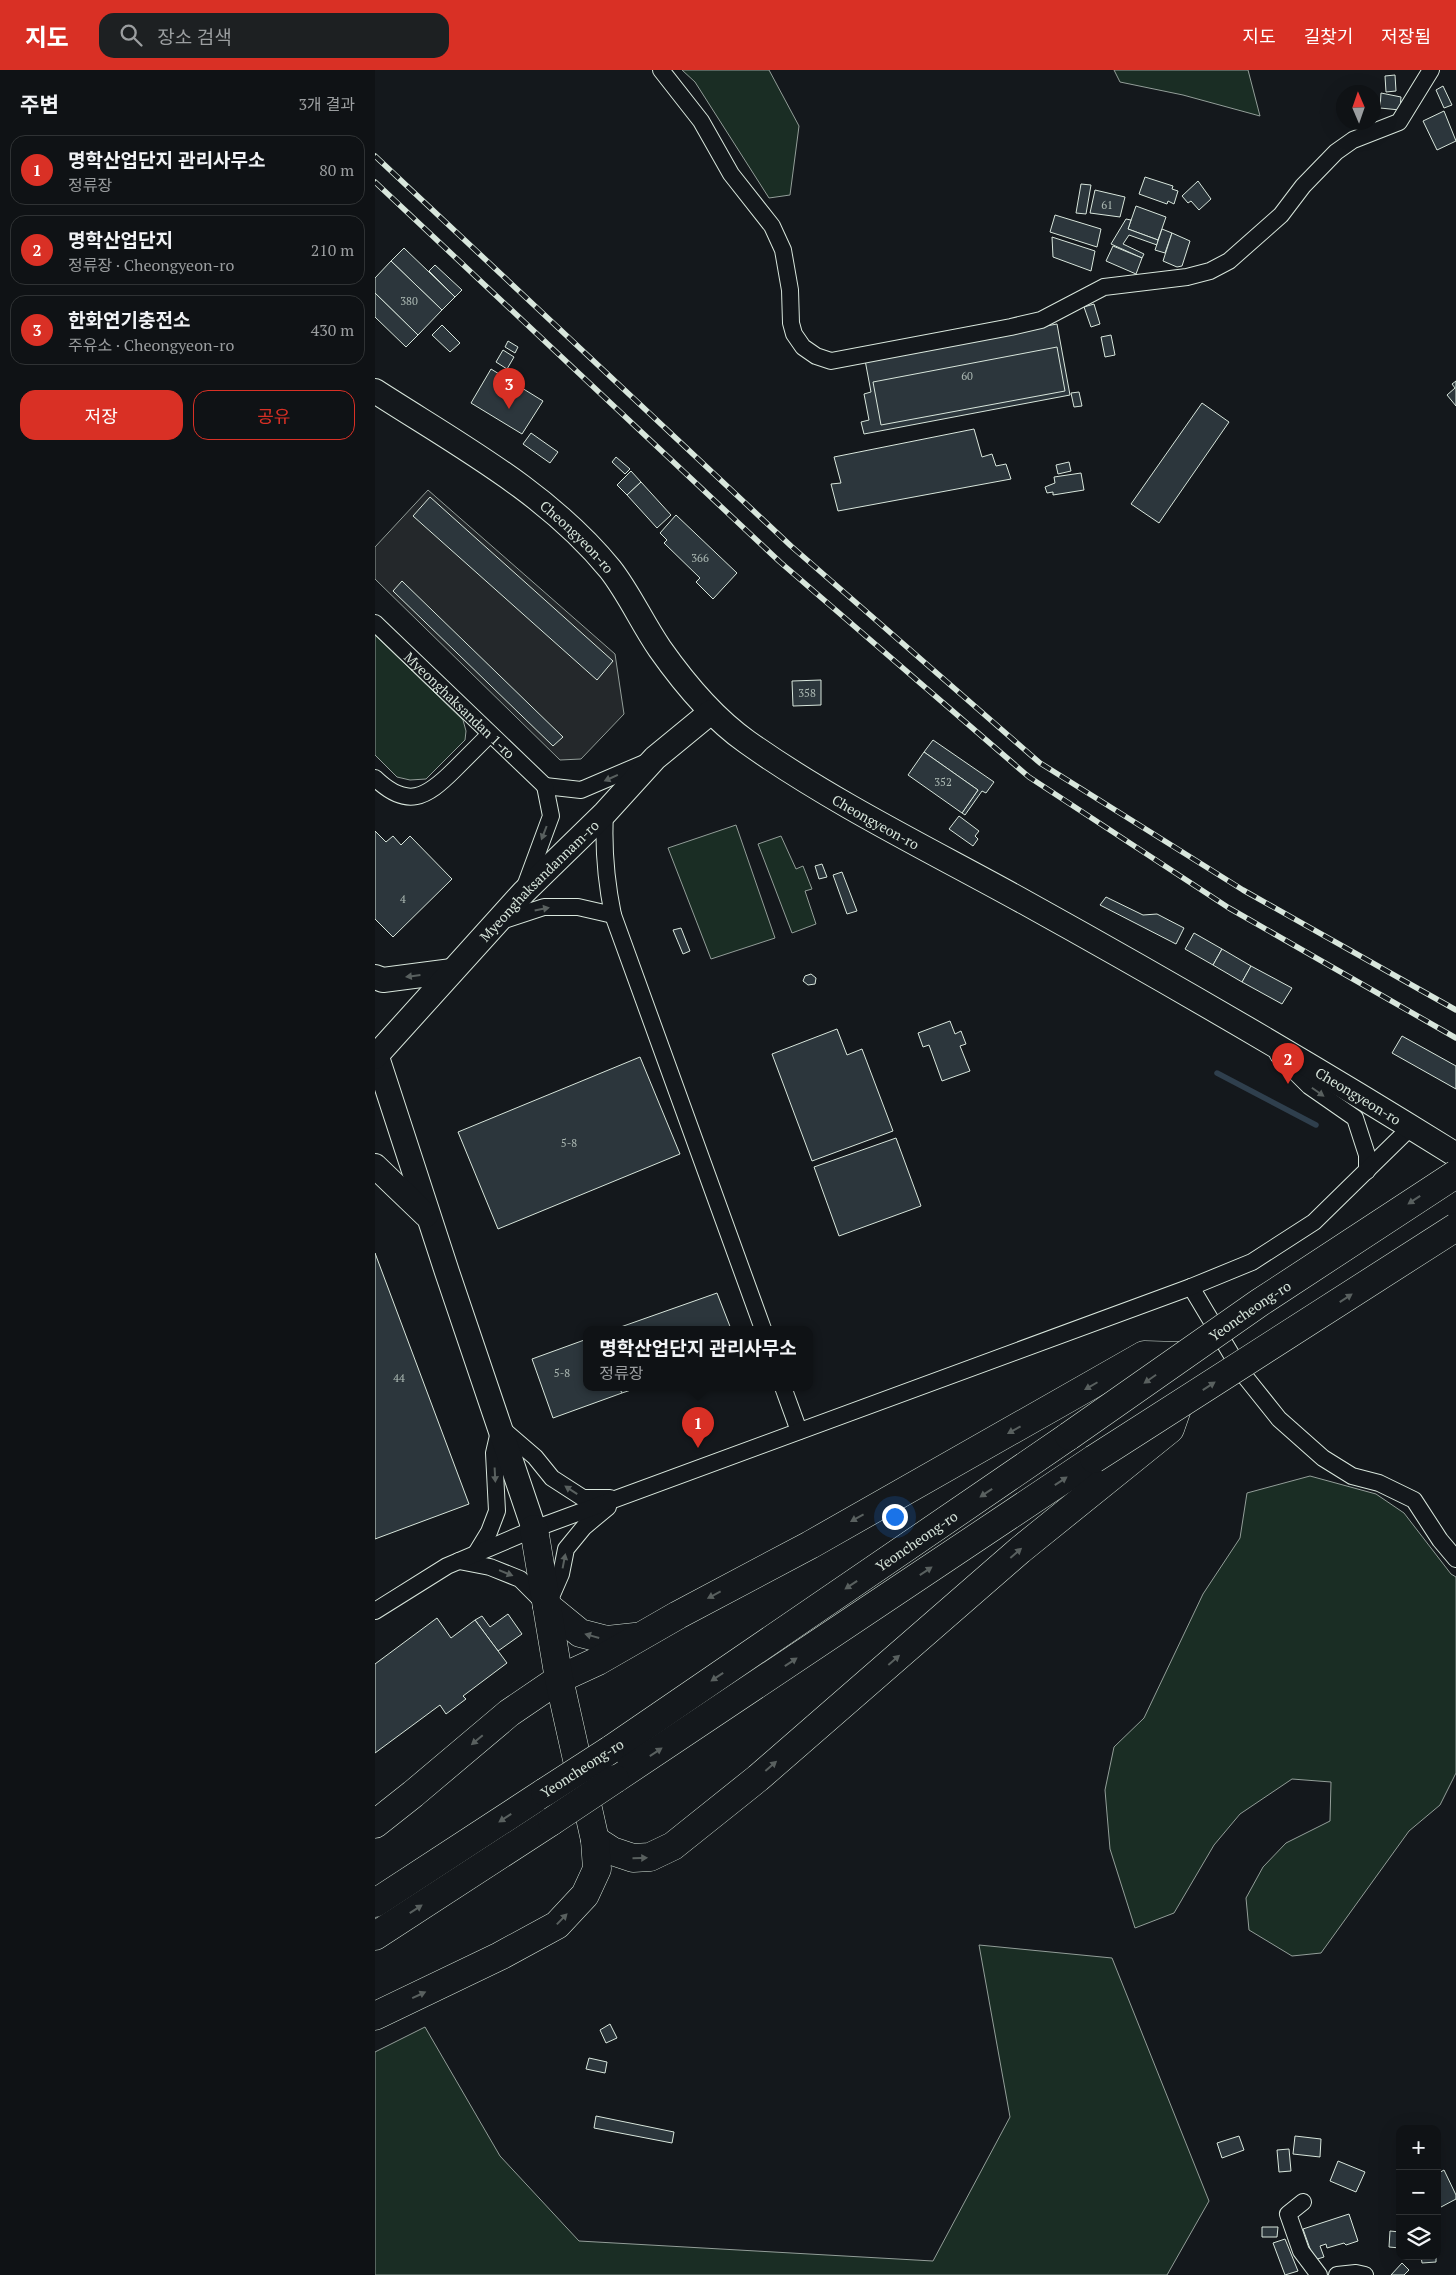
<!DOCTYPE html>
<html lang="ko">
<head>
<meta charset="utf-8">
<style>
	:root { --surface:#0f1215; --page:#1d2022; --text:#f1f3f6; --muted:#9b9ea0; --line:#2f3234; --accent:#d93025 }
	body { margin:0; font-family:"PT Serif","Noto Sans KR",serif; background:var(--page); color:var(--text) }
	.controls { position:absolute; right:15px; bottom:15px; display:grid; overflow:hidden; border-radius:10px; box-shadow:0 5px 20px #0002 }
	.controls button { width:45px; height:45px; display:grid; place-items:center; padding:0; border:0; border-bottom:1px solid var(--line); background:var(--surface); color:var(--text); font:25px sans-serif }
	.compass { position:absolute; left:961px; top:15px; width:45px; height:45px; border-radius:50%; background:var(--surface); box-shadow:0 5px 20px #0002; rotate:358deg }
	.you { position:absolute; left:519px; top:1446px; width:18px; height:18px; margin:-12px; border:4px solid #fff; border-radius:50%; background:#1a73e8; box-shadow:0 0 0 8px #1a73e833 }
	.badge { display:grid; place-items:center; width:32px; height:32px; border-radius:50%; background:var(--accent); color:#fff; font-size:16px; font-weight:700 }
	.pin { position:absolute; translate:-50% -41px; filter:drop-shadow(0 1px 2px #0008) }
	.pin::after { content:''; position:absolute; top:26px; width:18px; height:15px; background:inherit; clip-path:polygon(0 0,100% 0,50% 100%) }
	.popup { position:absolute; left:208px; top:1256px; width:230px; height:65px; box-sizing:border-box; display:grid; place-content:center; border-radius:10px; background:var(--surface); filter:drop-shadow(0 1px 4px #0005); font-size:16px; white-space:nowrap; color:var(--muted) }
	.popup b { font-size:19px; color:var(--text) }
	.popup::after { content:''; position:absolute; left:50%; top:100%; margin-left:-10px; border:10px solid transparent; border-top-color:var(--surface) }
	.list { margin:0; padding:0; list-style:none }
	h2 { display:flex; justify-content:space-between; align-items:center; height:65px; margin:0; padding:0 20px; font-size:21px }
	h2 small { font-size:16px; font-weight:400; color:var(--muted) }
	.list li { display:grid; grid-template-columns:32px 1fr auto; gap:15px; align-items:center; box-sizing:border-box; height:70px; margin:0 10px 10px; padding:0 10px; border:1px solid var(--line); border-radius:15px }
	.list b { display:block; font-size:19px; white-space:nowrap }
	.list p { margin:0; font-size:16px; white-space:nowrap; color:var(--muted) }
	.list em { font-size:16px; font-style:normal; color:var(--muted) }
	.actions { display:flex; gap:10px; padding:15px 20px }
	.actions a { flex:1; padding:11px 0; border:1px solid var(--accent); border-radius:15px; text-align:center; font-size:18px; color:var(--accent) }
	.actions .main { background:var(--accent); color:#fff }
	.icon { flex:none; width:28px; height:28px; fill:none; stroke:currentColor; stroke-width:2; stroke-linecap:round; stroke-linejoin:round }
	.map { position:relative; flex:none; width:1081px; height:2205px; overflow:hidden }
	header { display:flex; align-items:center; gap:30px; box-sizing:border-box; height:70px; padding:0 25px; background:var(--accent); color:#fff }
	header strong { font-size:24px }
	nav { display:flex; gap:28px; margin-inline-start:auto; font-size:18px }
	.search { width:350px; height:45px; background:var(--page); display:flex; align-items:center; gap:12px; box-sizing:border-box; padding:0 18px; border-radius:15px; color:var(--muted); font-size:19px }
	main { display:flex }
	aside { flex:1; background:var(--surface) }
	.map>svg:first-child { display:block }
	.green { fill:#1a2d24; stroke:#939e99 }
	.parking { fill:#24282b; stroke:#939e99 }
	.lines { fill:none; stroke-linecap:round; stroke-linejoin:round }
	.stream { stroke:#2f3f4d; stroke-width:5.5 }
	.building { fill:#2c363c; stroke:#d8e6dc }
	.street-casing { stroke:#d8e6dc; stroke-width:18 }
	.secondary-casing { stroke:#d8e6dc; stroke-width:26 }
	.highway-casing { stroke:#d8e6dc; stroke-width:29 }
	.street { stroke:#14181c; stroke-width:16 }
	.secondary { stroke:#14181c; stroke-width:24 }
	.highway { stroke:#14181c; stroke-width:28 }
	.rail-casing { stroke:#d8e6dc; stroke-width:5.5 }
	.rail { stroke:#14181c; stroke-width:4; stroke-dasharray:11; stroke-linecap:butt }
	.highway-bridge-casing { stroke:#d8e6dc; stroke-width:29; stroke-linecap:butt }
	.highway-bridge { stroke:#14181c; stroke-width:28 }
	.oneway { fill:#59605f }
	.labels { text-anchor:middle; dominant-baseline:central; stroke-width:4; stroke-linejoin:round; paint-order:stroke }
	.number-label { font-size:11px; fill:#adbab4 }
	.street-label { font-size:14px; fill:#d8e6dc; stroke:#14181c }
</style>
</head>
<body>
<header>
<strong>지도</strong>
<div class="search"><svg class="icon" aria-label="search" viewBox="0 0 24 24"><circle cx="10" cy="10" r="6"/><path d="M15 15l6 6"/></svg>장소 검색</div>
<nav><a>지도</a><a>길찾기</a><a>저장됨</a></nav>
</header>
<main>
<aside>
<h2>주변<small>3개 결과</small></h2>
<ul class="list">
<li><span class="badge">1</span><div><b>명학산업단지 관리사무소</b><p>정류장</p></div><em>80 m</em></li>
<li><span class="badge">2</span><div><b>명학산업단지</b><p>정류장 · Cheongyeon-ro</p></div><em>210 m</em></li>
<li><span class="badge">3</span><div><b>한화연기충전소</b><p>주유소 · Cheongyeon-ro</p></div><em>430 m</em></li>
</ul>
<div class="actions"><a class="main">저장</a><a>공유</a></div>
</aside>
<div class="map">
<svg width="1081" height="2205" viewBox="0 0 1081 2205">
	<rect width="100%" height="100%" fill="#14181c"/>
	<!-- green -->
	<g class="green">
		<path d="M307,0H394L424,56L415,125L394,128L320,12Z"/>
		<path d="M739,0H873L885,46L808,25L745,12Z"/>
		<path d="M0,565L88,650L91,661L90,670L51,709L35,710L22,707L0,685Z"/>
		<path d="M361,755L400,868L336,889L293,778Z"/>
		<path d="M406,766L421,799L428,796L437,819L430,821L441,854L417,863L383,774Z"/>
		<path d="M935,1406L1001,1424L1029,1443L1076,1504L1081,1507V1703L1065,1735L1034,1761L946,1883L917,1886L874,1860L871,1828L888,1797L911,1773L955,1751L956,1712L917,1709L865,1744L839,1775L799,1843L760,1858L735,1779L730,1720L739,1677L769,1648L828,1524L865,1468L872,1423Z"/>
		<path d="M604,1875L737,1888L834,2131L792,2205H0V1982L50,1957L125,2086L204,2171L558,2191L635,2047Z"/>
	</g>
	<!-- parking -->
	<path class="parking" d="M53,420L240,584L249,644L206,689L185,690L0,509V477Z"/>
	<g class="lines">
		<!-- stream -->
		<path class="stream" d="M842,1003L941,1055"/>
	</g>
	<!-- building -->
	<g class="building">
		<path d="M1020,5L1021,21L1011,22L1010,6Z"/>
		<path d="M1068,16L1077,35L1069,38L1061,20Z"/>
		<path d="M1006,23L1026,27L1025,40L1005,38Z"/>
		<path d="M1069,41L1081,71L1062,80L1048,51Z"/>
		<path d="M770,107L798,116L797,119L803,121L799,134L793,131L792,134L764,124Z"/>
		<path d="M823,111L836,129L824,140L816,131L813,133L807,126Z"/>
		<path d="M706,114L716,115L711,144L701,143Z"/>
		<path d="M720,120L750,127L745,147L715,143Z"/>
		<path d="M761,136L791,147L783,170L753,159Z"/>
		<path d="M680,145L726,159L722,177L675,162Z"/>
		<path d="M751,149L756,150L753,159L783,170L782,175L754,165L748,174L769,184L767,188L736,174Z"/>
		<path d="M787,159L797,163L790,183L780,180Z"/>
		<path d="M797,163L815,171L807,196L802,197L788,191Z"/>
		<path d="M677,167L720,181L716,201L678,187Z"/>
		<path d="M738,176L767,188L761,204L731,191Z"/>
		<path d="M29,178L80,227L67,240L16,191Z"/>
		<path d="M16,191L67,240L43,265L0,223V208Z"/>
		<path d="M60,195L87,220L80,227L54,201Z"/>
		<path d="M0,223L43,265L31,277L0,247Z"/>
		<path d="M719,234L725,254L716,257L709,237Z"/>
		<path d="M682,254L695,325L489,364L486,352L494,350L489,324L496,322L490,290Z"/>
		<path d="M67,255L85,273L75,282L57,265Z"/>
		<path d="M736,265L740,285L730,287L726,267Z"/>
		<path d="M133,271L143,277L140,283L130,277Z"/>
		<path d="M682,277L690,321L506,355L498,312Z"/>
		<path d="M128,280L139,287L132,299L121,292Z"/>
		<path d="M116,299L168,331L147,364L96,333Z"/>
		<path d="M1081,311V336L1072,325L1080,318L1077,314Z"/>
		<path d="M704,322L707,336L699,337L696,323Z"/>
		<path d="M827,333L854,352L784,453L756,434Z"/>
		<path d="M599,359L607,387L617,384L621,396L631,394L636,409L463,441L456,414L466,413L459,387Z"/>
		<path d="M156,363L183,382L175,393L148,374Z"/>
		<path d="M241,387L255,399L250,404L237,392Z"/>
		<path d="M694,392L696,401L683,404L681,395Z"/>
		<path d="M256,401L266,412L252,425L242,415Z"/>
		<path d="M706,403L709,420L678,425V422L672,423L670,417L680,413L679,407Z"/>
		<path d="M266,412L296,445L282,458L252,425Z"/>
		<path d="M55,427L238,591L222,610L38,446Z"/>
		<path d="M301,445L362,503L338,529L321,512L325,508L289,473L292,470L285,463Z"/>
		<path d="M27,511L188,667L178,676L18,521Z"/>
		<path d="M446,610V635L418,636L417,611Z"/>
		<path d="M558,670L619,712L611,723L607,721L590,745L587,743L603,720L549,682Z"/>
		<path d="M549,682L603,720L587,743L533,705Z"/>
		<path d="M584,746L604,761L600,766L603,769L598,776L574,759Z"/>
		<path d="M0,761L11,772L18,766L26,775L35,766L77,809L18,867L0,849Z"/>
		<path d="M447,794L452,807L444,809L440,796Z"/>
		<path d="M467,802L482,841L472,844L458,805Z"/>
		<path d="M731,827L768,845L782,844L809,858L801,874L725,835Z"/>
		<path d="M306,858L315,881L308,884L298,860Z"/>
		<path d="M819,863L847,879L838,895L810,879Z"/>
		<path d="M847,879L876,896L867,912L838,895Z"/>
		<path d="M876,896L917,918L907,934L867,912Z"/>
		<path d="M436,904L441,908L440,914L433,915L428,911L430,906Z"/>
		<path d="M575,951L580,964L586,961L591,974L585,976L595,1001L567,1011L554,975L548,977L543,963Z"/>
		<path d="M462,959L472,985L487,979L518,1061L437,1091L397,984Z"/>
		<path d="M1027,966L1081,996V1019L1017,983Z"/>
		<path d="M265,987L305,1084L123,1159L83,1062Z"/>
		<path d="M521,1068L546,1136L464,1166L439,1097Z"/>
		<path d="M0,1183L94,1434L0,1469Z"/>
		<path d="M342,1223L356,1259H240Z"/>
		<path d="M212,1269V1317H244L247,1323L178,1348L157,1289Z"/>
		<path d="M244,1317H265L247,1323Z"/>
		<path d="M133,1544L147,1564L123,1581L100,1550L107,1546L115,1557Z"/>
		<path d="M62,1548L76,1568L100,1550L132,1593L88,1626L91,1629L71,1644L65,1635L0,1683V1594Z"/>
		<path d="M235,1954L242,1968L231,1973L225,1960Z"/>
		<path d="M214,1988L232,1992L230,2003L211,1999Z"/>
		<path d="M221,2046L299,2062L297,2073L219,2058Z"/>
		<path d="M864,2066L869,2080L847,2088L842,2073Z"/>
		<path d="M920,2066L946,2069L945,2087L918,2084Z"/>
		<path d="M914,2079L916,2101L904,2102L902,2080Z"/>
		<path d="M963,2091L990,2102L981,2122L955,2111Z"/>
		<path d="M1069,2100L1081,2125V2129L1066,2137L1062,2131V2104Z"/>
		<path d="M974,2144L983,2171L971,2175L969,2173L952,2178L951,2174L945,2176L949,2187L939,2190L928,2159Z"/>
		<path d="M887,2157H903L902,2167H887Z"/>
		<path d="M1015,2161L1025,2162V2178L1014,2177Z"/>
		<path d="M910,2169L923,2201L910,2205L898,2173Z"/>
		<path d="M1046,2186H1061V2192L1047,2193Z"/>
		<path d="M1027,2193L1034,2200L1029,2205H1016Z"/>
	</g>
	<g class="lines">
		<!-- street casing -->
		<g class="street-casing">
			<g id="street">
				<path d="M286,0L326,51L356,104L397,156L408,180L415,220L416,253L419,264L428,277L441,286L456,291L636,257L666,250L729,217L812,207L835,201L854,191L906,145L928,116L961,82L978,70L1024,52L1056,0"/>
				<path id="s1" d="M0,553L170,716"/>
				<path d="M0,708C32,739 51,728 79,700C91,688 103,676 115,664"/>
				<path d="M170,716L206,720L274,691"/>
				<path d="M149,819L176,746L170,716"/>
				<path d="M238,845L388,1259"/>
				<path d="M123,852L169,837H203L238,845C231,811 228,779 230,743"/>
				<path d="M903,985L934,1016L980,1048L992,1085V1101"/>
				<path d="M816,1217L868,1304L904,1349L948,1388L977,1406L1004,1413L1039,1430L1065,1470L1081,1489"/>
				<path d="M408,1317L424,1361"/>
				<path d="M100,1485L114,1462L122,1441L119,1383L125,1357L160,1387L177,1408L208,1428H235"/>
				<path d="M84,1491L115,1497L145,1509L172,1536L186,1504L191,1479L209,1457L233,1437"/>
				<path d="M0,1541L72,1496L159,1459L816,1217L877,1192L939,1152L1036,1057"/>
				<path d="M928,2132L913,2144L926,2181L944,2205"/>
				<path d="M962,2205L981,2203L990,2205"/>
			</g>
		</g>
		<!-- secondary casing -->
		<g class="secondary-casing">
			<g id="secondary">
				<path id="s2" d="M0,321C82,374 172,422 235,499C254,523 267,553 285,579C309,613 338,648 372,672C458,733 559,782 651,833C797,914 940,997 1081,1085"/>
				<path d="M0,907L8,910L77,901"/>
				<path d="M0,981L72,1202L159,1459"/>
				<path id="s3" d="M0,987L149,822L230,743L280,688L336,642"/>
				<path d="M0,1096L51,1145"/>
			</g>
		</g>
		<!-- highway casing -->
		<g class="highway-casing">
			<g id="highway">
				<path d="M172,1536L205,1563L232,1570L260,1567"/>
				<path id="s4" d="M235,1680L694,1366"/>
				<path d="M240,1709L719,1389"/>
				<path d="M0,1754L38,1724L134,1643L184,1609L223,1591L303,1545L435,1475L769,1285L808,1286"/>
				<path d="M220,1770L237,1781L258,1788L275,1787L298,1776L383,1708L645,1480L795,1359L803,1336"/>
				<path d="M0,1833L170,1722"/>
				<path d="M0,1866L177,1751"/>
				<path d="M0,1946L125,1886L182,1855L210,1825L222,1799L220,1770L184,1609L159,1459"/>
			</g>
		</g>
		<!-- street -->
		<use href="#street" class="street"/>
		<!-- secondary -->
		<use href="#secondary" class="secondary"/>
		<!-- highway -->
		<use href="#highway" class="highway"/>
		<!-- rail casing -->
		<g class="rail-casing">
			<g id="rail">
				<path d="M0,86L416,476L665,693L868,820L1081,940"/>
				<path d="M0,112L405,492L654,707L854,838L1081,968"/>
			</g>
		</g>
		<!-- rail -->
		<use href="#rail" class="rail"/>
		<!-- highway-bridge casing -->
		<g class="highway-bridge-casing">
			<g id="highway-bridge">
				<path id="s5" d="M694,1366L884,1233L1081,1104"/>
				<path d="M719,1389L1081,1157"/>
				<path d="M170,1722L235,1680"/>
				<path d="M177,1751L240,1709"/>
			</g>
		</g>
		<!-- highway-bridge -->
		<use href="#highway-bridge" class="highway-bridge"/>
	</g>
	<!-- one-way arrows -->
	<defs><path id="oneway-solid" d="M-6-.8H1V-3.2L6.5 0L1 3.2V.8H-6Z" transform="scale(1.25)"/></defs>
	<g class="oneway">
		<use href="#oneway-solid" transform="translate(236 708) rotate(156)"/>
		<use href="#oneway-solid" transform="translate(169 763) rotate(111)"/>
		<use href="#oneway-solid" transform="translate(167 839) rotate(-11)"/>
		<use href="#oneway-solid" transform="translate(38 906) rotate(173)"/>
		<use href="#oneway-solid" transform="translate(943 1022) rotate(35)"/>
		<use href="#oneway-solid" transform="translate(1039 1130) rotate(146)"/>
		<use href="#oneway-solid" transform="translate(971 1228) rotate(-33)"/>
		<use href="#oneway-solid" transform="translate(775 1309) rotate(145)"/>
		<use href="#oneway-solid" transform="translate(716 1316) rotate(150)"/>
		<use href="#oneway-solid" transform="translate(834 1316) rotate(-33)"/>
		<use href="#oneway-solid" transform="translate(639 1360) rotate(151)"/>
		<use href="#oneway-solid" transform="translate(120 1405) rotate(87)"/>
		<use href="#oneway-solid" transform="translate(686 1411) rotate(-34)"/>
		<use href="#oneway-solid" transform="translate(196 1420) rotate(-147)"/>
		<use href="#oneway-solid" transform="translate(611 1423) rotate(146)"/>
		<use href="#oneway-solid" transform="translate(482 1448) rotate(151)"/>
		<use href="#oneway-solid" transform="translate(641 1483) rotate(-41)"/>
		<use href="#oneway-solid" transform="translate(189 1491) rotate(-79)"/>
		<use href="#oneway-solid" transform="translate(551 1501) rotate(-34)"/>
		<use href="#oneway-solid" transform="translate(131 1503) rotate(22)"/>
		<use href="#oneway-solid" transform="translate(476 1515) rotate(146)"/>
		<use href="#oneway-solid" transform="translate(339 1525) rotate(152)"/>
		<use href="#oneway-solid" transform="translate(217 1566) rotate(-164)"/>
		<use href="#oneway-solid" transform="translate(519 1590) rotate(-41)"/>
		<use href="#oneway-solid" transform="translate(416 1592) rotate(-34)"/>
		<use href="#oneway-solid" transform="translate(342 1607) rotate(146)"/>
		<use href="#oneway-solid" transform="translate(102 1670) rotate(140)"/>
		<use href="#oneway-solid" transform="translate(281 1682) rotate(-34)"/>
		<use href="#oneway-solid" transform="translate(396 1696) rotate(-41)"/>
		<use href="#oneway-solid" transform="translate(130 1748) rotate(147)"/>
		<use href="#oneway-solid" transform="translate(265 1788) rotate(-1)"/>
		<use href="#oneway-solid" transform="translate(41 1839) rotate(-33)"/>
		<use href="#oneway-solid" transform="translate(187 1849) rotate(-46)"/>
		<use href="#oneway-solid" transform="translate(44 1925) rotate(-25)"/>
	</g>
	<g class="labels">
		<!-- number labels -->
		<g class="number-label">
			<text x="732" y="135">61</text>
			<text x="34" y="231">380</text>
			<text x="592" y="306">60</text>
			<text x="325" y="488">366</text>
			<text x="432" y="623">358</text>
			<text x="568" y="712">352</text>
			<text x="28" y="829">4</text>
			<text x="194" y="1073">5-8</text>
			<text x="187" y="1303">5-8</text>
			<text x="24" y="1308">44</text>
		</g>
		<!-- street labels -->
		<g class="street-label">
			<text stroke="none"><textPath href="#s2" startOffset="250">Cheongyeon-ro</textPath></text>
			<text stroke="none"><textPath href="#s1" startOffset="118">Myeonghaksandan 1-ro</textPath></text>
			<text stroke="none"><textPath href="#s2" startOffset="670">Cheongyeon-ro</textPath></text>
			<text stroke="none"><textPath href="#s3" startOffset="241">Myeonghaksandannam-ro</textPath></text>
			<text stroke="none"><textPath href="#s2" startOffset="1225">Cheongyeon-ro</textPath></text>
			<text stroke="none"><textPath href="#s5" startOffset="220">Yeoncheong-ro</textPath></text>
			<text stroke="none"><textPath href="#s4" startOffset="371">Yeoncheong-ro</textPath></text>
			<text transform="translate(207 1698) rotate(-33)">Yeoncheong-ro</text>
		</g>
	</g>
</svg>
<div class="controls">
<button>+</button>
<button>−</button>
<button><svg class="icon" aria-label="layers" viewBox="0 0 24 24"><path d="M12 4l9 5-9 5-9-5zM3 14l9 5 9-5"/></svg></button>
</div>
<svg class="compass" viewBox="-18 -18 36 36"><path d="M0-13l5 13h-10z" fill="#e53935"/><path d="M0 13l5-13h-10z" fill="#9b9ea0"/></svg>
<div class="you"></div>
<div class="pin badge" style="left:323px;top:1378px">1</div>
<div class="popup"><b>명학산업단지 관리사무소</b>정류장</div>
<div class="pin badge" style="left:913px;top:1014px">2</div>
<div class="pin badge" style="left:134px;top:339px">3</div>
</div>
</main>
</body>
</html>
